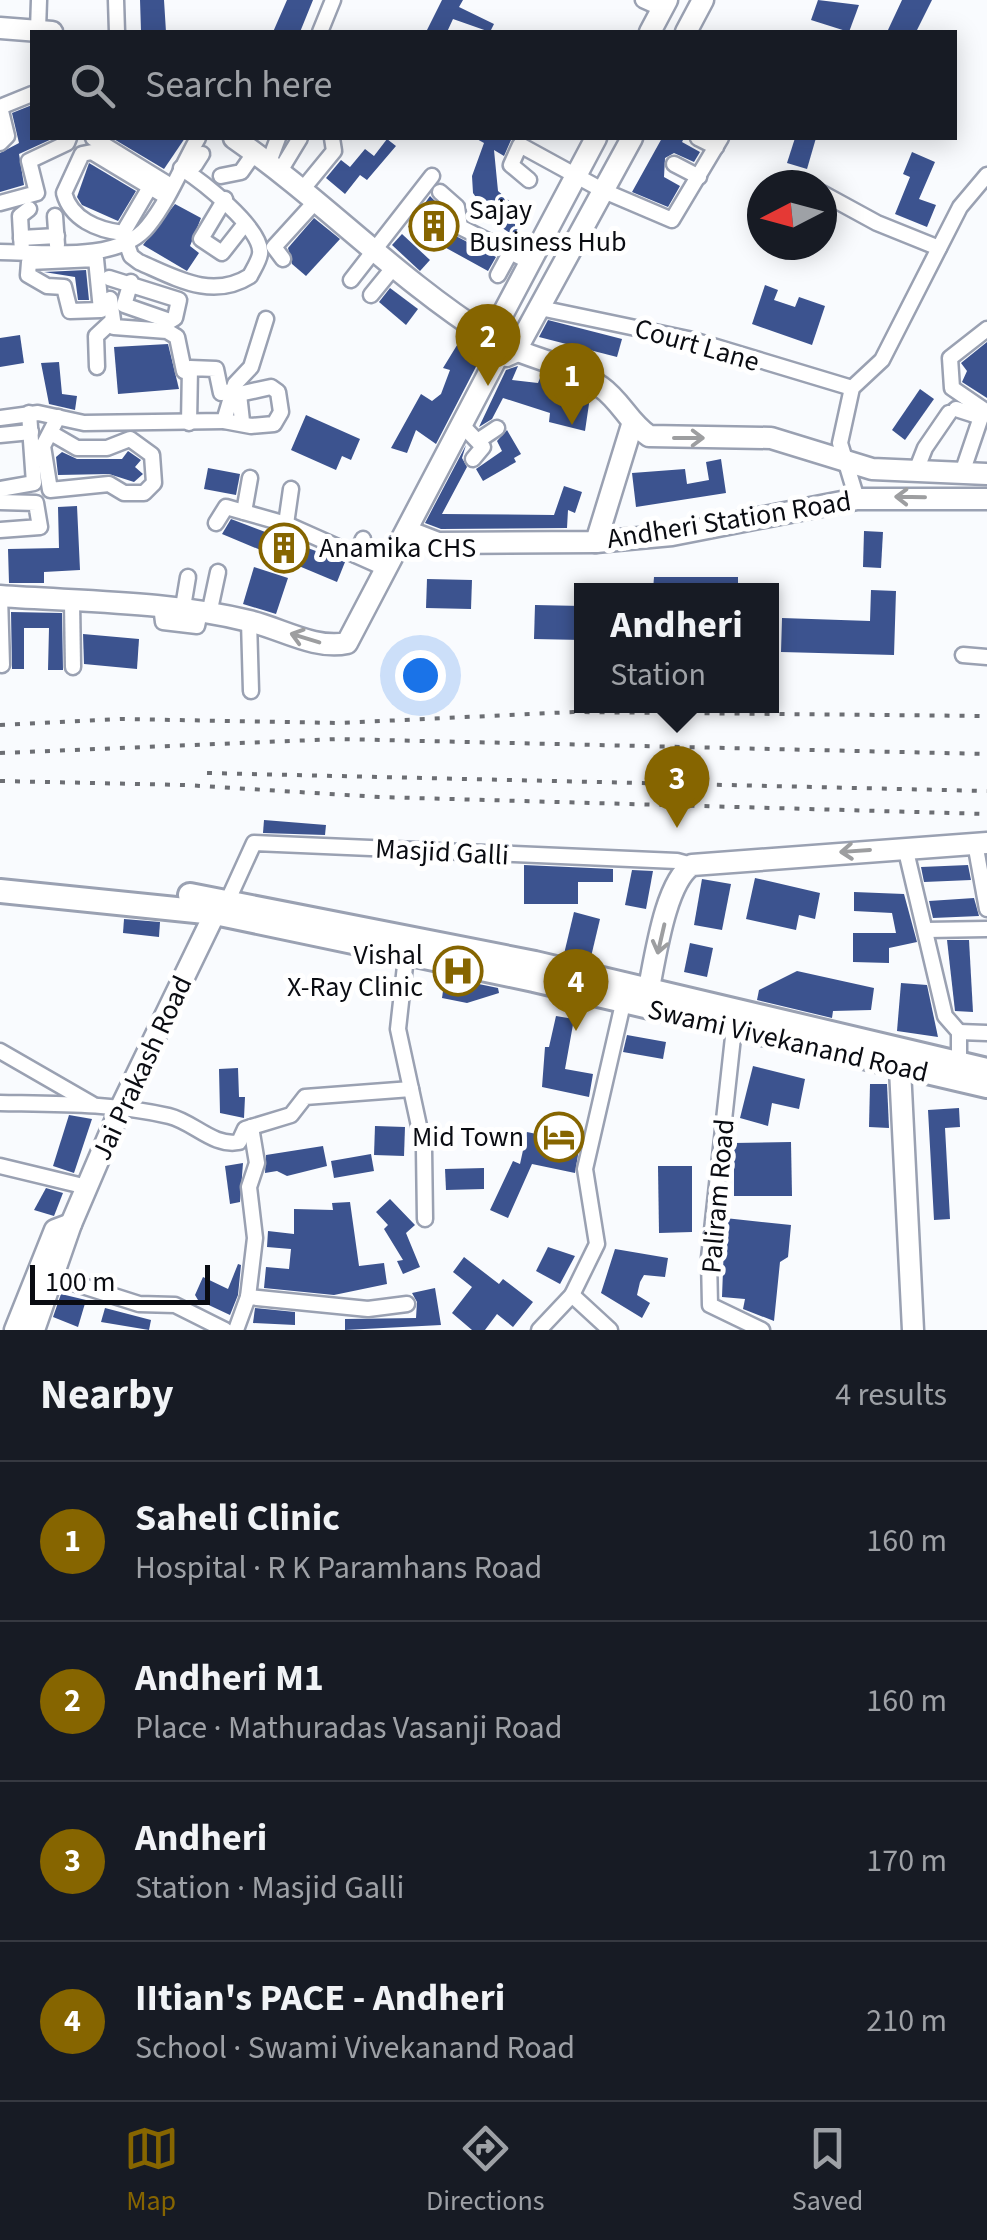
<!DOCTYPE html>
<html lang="en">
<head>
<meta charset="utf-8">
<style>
	:root { --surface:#171b24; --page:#20242c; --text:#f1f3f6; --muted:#9ea1a6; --line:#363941; --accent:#866500 }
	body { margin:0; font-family:"Source Sans 3",sans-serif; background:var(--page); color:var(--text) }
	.compass { position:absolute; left:747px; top:170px; width:90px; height:90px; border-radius:50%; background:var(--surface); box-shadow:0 5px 25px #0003; rotate:264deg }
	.scale { position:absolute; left:30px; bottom:25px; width:180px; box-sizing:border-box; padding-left:10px; border:5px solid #0a0c12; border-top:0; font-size:28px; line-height:35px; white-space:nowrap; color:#0a0c12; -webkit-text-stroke:8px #fff; paint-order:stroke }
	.you { position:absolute; left:420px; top:675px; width:35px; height:35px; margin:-25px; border:8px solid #fff; border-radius:50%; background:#1a73e8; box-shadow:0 0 0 15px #1a73e833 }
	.badge { display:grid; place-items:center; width:65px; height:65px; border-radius:50%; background:var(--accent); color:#fff; font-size:32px; font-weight:700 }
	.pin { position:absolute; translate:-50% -82px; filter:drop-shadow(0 2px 5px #0008) }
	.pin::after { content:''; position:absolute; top:52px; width:35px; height:30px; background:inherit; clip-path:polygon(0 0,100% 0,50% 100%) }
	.popup { position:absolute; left:574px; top:583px; width:205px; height:130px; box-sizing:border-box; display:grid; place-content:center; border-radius:0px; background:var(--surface); filter:drop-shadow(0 2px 8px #0005); font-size:32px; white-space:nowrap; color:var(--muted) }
	.popup b { font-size:38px; color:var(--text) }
	.popup::after { content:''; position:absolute; left:50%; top:100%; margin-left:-20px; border:20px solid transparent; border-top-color:var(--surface) }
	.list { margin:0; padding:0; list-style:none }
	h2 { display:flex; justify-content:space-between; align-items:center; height:130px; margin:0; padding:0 40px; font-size:42px }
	h2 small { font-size:32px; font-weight:400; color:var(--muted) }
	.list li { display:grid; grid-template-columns:65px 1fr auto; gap:30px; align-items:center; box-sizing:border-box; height:160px; padding:0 40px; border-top:2px solid var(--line) }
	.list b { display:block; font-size:38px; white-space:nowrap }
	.list p { margin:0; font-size:32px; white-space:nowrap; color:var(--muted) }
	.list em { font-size:32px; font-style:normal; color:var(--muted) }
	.icon { flex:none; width:55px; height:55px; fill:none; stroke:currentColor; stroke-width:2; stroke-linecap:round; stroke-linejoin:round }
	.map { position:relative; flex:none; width:987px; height:1330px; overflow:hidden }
	.search { position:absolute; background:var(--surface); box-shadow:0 5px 25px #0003; left:30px; right:30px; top:30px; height:110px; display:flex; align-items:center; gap:25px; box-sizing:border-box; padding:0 35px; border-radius:0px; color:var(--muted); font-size:38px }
	.sheet { height:770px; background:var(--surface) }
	nav { display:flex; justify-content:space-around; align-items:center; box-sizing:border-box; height:140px; border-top:2px solid var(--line); background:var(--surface); font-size:28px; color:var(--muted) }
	nav a { display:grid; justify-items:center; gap:5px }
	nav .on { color:var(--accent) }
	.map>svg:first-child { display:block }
	.building { fill:#3c538f }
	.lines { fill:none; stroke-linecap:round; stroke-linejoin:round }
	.street-casing { stroke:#9aa1b2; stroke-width:19 }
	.secondary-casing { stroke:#9aa1b2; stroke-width:25 }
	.primary-casing { stroke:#9aa1b2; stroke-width:28 }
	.street { stroke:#fff; stroke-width:14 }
	.secondary { stroke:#fff; stroke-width:20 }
	.primary { stroke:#fff; stroke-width:22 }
	.rail { stroke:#6c6e73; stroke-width:4; stroke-dasharray:5 10; stroke-linecap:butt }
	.oneway { stroke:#9d9ea0 }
	.labels { text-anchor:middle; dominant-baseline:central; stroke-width:10; stroke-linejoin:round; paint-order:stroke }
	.poi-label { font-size:28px; fill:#0a0c12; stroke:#fff; text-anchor:start }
	.street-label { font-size:28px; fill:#0a0c12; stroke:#fff }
</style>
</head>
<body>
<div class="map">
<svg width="987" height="1330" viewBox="0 0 987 1330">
	<rect width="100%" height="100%" fill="#f9fbfe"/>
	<!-- building -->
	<g class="building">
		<path d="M140,0H164L166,32H141Z"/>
		<path d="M287,0H313L300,32H273Z"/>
		<path d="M442,0H463L459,7L494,24L490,32L453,19L447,32H426Z"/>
		<path d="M818,0L859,5L849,32L811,20Z"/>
		<path d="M902,0H932L916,32H887Z"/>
		<path d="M32,105V138H54L19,154L24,185L0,192V153L19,143L12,113Z"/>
		<path d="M112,138H185L164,169Z"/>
		<path d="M475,138L511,140L504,156L494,150L498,191L528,217L513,235L493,222L473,193L472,176L484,143Z"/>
		<path d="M662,138H684L682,142L700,152L694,162L674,153L665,158L664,177L680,186L668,207L632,192Z"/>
		<path d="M795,138H816L807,169L787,163Z"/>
		<path d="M387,139L396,146L367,180L360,175L345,194L326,178L341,160L350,167L365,149L374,156Z"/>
		<path d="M912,152L935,162L919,199L936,205L927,227L895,214L910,177L903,174Z"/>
		<path d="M89,163L136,191L118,221L82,205L77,197Z"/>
		<path d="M430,196L442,208L434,215L449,225L452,234L496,257L488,271L408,227Z"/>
		<path d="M175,204L201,218L190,246L199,253L187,271L143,245Z"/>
		<path d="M314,218L340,239L306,276L292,264L288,248Z"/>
		<path d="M402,234L430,260L420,271L392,245Z"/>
		<path d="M86,270L89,300H78L75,277L44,272Z"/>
		<path d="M765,285L778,290L774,300L795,307L799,297L825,306L812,345L752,324Z"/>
		<path d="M390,288L418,309L406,325L379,302Z"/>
		<path d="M548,320L622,339L617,357L539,337Z"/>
		<path d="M20,335L24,363L0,367V338Z"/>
		<path d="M462,337L478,346L480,359L436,444L416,430L407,453L391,448L421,394L432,401L441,394L450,370L443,368Z"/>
		<path d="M987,342V398L962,382L967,371L961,363Z"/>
		<path d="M168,344L179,389L118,394L114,347Z"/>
		<path d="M59,362L62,394L77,396L75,410L49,404L41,363Z"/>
		<path d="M518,366L512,380L538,383L540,378L590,397L585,431L549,422L550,413L503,398L492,419L479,427L506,370Z"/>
		<path d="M920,389L934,399L905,440L892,430Z"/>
		<path d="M306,415L360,439L351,460L342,456L336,470L291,450Z"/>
		<path d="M507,430L521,454L514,458L516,462L483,481L476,469L502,451L497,441Z"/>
		<path d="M466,445L462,458L467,467L442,514L554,515L564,486L582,492L575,513L568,510L567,528L441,529L425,523Z"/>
		<path d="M128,451L141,460L135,467L143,474L134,482L109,474L58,475L56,457L62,452L77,459H122Z"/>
		<path d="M721,459L726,493L636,507L632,473L685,469L687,484L709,480L706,462Z"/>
		<path d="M208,468L240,474L236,495L204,489Z"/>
		<path d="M77,506L80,570L44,572V583H9L8,549L59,548L58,507Z"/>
		<path d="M231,519L345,562L337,582L222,534Z"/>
		<path d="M864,531L883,532L881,568L863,567Z"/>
		<path d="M254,567L288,578L276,614L243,604Z"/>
		<path d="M654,577H738V590H653Z"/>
		<path d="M427,579L472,580L471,609L426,608Z"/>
		<path d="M871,590L896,591L894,655L781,652L782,618L870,621Z"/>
		<path d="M535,605L582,606V640L534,639Z"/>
		<path d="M11,612L62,613L63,670H48L49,628H24V669H12Z"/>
		<path d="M83,634L139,639L137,669L84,664Z"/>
		<path d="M264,820L326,825L325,835L263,833Z"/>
		<path d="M524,865L613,869V882H578V904H524Z"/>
		<path d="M968,865L971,880L924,882L921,867Z"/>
		<path d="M632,870L653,871L646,909L625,905Z"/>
		<path d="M755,878L820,893L815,919L799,915L796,930L746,919Z"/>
		<path d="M702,879L731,884L722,930L694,925Z"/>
		<path d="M854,892L904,894L917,942L889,948V963L853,962V933H896L892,913L854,911Z"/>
		<path d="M974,898L979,916L933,918L929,901Z"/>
		<path d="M574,912L600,919L590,961L564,954Z"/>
		<path d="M124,919L160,922L159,937L123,933Z"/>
		<path d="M947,940H969L973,1012L955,1011Z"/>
		<path d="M690,943L713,948L707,977L684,972Z"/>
		<path d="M797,971L874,988L871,1010L833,1011L832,1018L757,1000L759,990Z"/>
		<path d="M445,977L498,988L499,993L467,1003L442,998Z"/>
		<path d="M901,983L927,985L938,1037L897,1031Z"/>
		<path d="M556,1016L574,1019L565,1069L593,1074L589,1097L542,1087L545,1047H549Z"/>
		<path d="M627,1035L666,1042L663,1059L623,1052Z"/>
		<path d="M753,1066L805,1079L799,1109L772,1103L768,1126L740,1118Z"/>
		<path d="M238,1068L239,1097H245L244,1118L220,1113L219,1069Z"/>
		<path d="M870,1084H887L889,1128L869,1127Z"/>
		<path d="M959,1108L960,1127L945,1128L950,1219L934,1220L928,1110Z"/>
		<path d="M69,1115L92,1119L74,1173L53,1166Z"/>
		<path d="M375,1126L405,1127L404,1156L374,1155Z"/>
		<path d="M527,1132L580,1143L575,1173L532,1164L508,1218L490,1210L513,1161L520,1164Z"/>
		<path d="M791,1142L792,1196H734V1143Z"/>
		<path d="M323,1146L327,1166L287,1176L277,1171L265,1173L266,1155Z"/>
		<path d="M371,1154L374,1171L334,1178L331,1161Z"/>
		<path d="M243,1163L240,1202L230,1204L225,1166Z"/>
		<path d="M658,1166H692V1232L659,1233Z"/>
		<path d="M484,1168V1189L446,1190L445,1169Z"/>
		<path d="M46,1188L63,1193L54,1216L34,1210Z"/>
		<path d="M390,1199L415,1225L406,1233L420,1267L403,1274L397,1261L403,1260L384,1229L388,1225L376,1212Z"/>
		<path d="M350,1202L359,1266L384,1263L387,1284L334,1295L264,1288L266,1267L289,1269L291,1249L267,1247L268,1231L294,1234V1209L333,1210L332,1203Z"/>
		<path d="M725,1218L791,1225L788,1257L780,1262L774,1321L743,1309L745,1299L722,1297Z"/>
		<path d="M548,1247L575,1256L560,1284L536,1271Z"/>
		<path d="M615,1249L668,1258L665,1277L644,1275L640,1282L637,1295L650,1303L642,1318L601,1293Z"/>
		<path d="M464,1257L499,1284L503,1279L533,1302L513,1327L497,1314L485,1330H472L452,1313L472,1287L453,1272Z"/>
		<path d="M238,1264L241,1265L238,1295L230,1315L198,1300L195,1295L203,1277L228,1289Z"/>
		<path d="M435,1288L441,1325L345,1330V1319L416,1318L417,1302L412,1293Z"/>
		<path d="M61,1294L86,1300L78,1327L53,1317Z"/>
		<path d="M105,1308L151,1320L149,1330L101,1322Z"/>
		<path d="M255,1308L295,1312V1325L253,1323Z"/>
	</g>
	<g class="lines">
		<!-- street casing -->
		<g class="street-casing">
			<g id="street">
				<path d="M116,0L117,32"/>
				<path d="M643,0L663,9"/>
				<path d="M38,30L39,0"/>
				<path d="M320,32L333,0"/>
				<path d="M93,138L171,186"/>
				<path d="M698,138L716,147"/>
				<path d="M0,143L7,136L0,107L32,94"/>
				<path d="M269,162L278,138"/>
				<path d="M674,164L699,177"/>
				<path d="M195,165L202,154"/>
				<path d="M280,171L300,138"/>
				<path d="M221,176L241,172L255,152"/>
				<path d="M529,180L511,165L520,145L604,191L672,220L721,138"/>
				<path d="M150,187L123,233C97,230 71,219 64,193L82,154L92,152L165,196"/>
				<path d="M302,190L334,151L332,138"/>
				<path d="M440,192L457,207L460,227L530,262"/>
				<path d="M822,193L877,223L939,248"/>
				<path d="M225,199L201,239L222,253L244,225"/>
				<path d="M0,203L37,193L29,161L67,143L69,138"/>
				<path d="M55,216L57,245"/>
				<path d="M123,233L131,256L139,262C176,278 212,300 250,276C253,270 259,261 260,254C264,229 200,180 181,168"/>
				<path d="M21,238L57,236"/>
				<path d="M0,252C43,252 119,263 148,226C169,200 182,166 198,138"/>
				<path d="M22,252L20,216L29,209"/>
				<path d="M96,259L101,310L70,311L64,287L47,286L28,275L29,262Z"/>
				<path d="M283,259L274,247L315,202"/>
				<path d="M498,275L510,253"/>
				<path d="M109,278L179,300L175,318L170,321L124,305L131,282"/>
				<path d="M351,280L432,176"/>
				<path d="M371,295L393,268"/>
				<path d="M110,299L114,327L167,331L177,337L184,371"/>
				<path d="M540,308L693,340L852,388"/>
				<path d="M987,329L950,358L952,388L987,412"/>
				<path d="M97,367L96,336L110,323"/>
				<path d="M956,409L981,417"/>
				<path d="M0,418L38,413L84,423L224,421L235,384L251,367L266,319"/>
				<path d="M224,421L251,426L274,424L281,412L278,392L271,387L239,394L242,421"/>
				<path d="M189,423L190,368L216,369L221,393L233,391"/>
				<path d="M462,425L483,447L473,459"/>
				<path d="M51,433L77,448H107L130,439L152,455L154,483L144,493H124L109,484L50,490L43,446L58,417"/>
				<path d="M0,435L31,432"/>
				<path d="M479,440L497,428"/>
				<path d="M916,471L925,448L949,413"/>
				<path d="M962,473L981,417L987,413"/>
				<path d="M0,489L34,483L29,413"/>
				<path d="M857,499L840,443L852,388L882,360L960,207L987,175"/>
				<path d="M0,502L36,503L40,527L0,530"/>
				<path d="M244,512L250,478"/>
				<path d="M216,523L226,507L286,524L387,569"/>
				<path d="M286,524L291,489"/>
				<path d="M356,555L363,539"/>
				<path d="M0,596L2,665"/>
				<path d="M72,601L73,667"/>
				<path d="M161,606L163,622L197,626L200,612"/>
				<path d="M182,613L188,577"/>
				<path d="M209,614L218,572"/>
				<path d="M249,621L251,691"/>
				<path d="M963,655L987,657"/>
				<path d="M975,843L987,909"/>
				<path d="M905,847L945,1016L959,1032V1064"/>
				<path d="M228,900L254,843L677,861L692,865"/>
				<path d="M926,930L987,929"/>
				<path d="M407,948L398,1029L424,1149L425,1219"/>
				<path d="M734,1028L709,1258L710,1305L762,1330"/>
				<path d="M959,1032L987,1033"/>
				<path d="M0,1051L92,1104"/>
				<path d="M0,1103C58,1104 113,1103 169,1116C194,1122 213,1147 239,1142L245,1129L291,1115L305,1097L411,1089"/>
				<path d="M0,1166L87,1187"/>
				<path d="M48,1275L139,1304L175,1305L225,1330"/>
				<path d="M572,1295L610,1330"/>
				<path d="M248,1297L368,1309L407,1304"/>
				<path d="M236,1330L248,1297L255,1238L249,1187L257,1163L251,1127"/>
				<path d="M539,1330L572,1295L597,1244L585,1169L625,995"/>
			</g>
		</g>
		<!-- secondary casing -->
		<g class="secondary-casing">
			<g id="secondary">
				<path d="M0,28L52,32"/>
				<path d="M650,32L667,0"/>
				<path d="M686,32L703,0"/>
				<path d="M234,138C323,200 397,279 489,337C523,358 569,363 601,387C621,401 629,423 649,436L771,438L872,469L987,474"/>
				<path d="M506,356L515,352L632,138"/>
				<path d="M407,531L438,543L596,542L672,535L857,499H987"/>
				<path d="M596,542L632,425"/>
				<path d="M0,596C83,602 168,601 249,621C280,628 315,650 347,643L495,361L490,338L596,138"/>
				<path d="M646,1002C654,969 663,884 692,865L987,843"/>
				<path d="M900,1069L913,1330"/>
				<path d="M15,1330L55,1230L71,1224"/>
				<path d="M34,1330L71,1224L122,1105L215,913"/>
			</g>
		</g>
		<!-- primary casing -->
		<g class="primary-casing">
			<g id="primary">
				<path d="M0,891L215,913L534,980L987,1086"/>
				<path d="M190,895L535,963L987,1070"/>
			</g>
		</g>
		<!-- street -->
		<use href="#street" class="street"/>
		<!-- secondary -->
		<use href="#secondary" class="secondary"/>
		<!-- primary -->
		<use href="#primary" class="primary"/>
		<!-- rail -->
		<g class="rail">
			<path d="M0,725L121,719L339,723L573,712L987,716"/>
			<path d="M0,753L338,739L987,754"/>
			<path d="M207,773L987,791"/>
			<path d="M0,781L185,785L379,797L987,814"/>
		</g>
	</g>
	<!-- one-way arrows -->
	<defs><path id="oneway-shaft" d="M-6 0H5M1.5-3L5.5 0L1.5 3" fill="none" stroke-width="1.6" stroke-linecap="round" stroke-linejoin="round" transform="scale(2.5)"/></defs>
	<g class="oneway">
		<use href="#oneway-shaft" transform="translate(689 438)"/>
		<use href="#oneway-shaft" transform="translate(910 497) rotate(-179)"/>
		<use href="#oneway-shaft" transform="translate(305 638) rotate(-163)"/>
		<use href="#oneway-shaft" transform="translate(855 851) rotate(176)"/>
		<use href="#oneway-shaft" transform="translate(661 939) rotate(103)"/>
	</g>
	<!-- icons -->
	<defs>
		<g id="building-ring" transform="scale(2.5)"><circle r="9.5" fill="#fff" stroke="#866500" stroke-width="1.5"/><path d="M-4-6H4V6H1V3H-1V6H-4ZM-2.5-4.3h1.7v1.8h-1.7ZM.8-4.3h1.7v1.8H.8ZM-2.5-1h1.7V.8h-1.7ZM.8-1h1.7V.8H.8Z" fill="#866500"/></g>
		<g id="hospital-ring" transform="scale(2.5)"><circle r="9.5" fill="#fff" stroke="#866500" stroke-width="1.5"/><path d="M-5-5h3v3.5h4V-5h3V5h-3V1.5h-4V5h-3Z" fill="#866500"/></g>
		<g id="hotel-ring" transform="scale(2.5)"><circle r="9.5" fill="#fff" stroke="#866500" stroke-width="1.5"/><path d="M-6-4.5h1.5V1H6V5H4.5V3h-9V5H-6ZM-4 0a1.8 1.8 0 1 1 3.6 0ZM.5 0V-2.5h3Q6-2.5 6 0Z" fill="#866500"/></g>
	</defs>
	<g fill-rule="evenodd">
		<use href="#building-ring" x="434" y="226"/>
		<use href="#building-ring" x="284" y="548"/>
		<use href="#hospital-ring" x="458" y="971"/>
		<use href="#hotel-ring" x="559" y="1137"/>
	</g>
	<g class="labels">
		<!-- poi labels -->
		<g class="poi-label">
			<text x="469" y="210">Sajay<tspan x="469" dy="32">Business Hub</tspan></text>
			<text x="319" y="548">Anamika CHS</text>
			<text x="423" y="955" text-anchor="end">Vishal<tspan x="423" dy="32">X-Ray Clinic</tspan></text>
			<text x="524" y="1137" text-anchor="end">Mid Town</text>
		</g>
		<!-- street labels -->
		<g class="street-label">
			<text transform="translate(697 345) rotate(16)">Court Lane</text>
			<text transform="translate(729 520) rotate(-9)">Andheri Station Road</text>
			<text transform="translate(442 852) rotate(3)">Masjid Galli</text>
			<text transform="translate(788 1041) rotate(13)">Swami Vivekanand Road</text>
			<text transform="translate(142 1068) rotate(-65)">Jai Prakash Road</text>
			<text transform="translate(718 1196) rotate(-85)">Paliram Road</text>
		</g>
	</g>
</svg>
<svg class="compass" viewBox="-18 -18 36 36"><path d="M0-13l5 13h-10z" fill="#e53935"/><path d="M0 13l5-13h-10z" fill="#9ea1a6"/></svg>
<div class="scale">100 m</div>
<div class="you"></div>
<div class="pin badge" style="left:572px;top:425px">1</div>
<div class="pin badge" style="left:488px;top:386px">2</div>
<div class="pin badge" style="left:677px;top:828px">3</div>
<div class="popup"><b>Andheri</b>Station</div>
<div class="pin badge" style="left:576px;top:1031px">4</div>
<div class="search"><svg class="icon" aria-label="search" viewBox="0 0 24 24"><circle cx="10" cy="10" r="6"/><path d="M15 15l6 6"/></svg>Search here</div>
</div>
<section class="sheet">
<h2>Nearby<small>4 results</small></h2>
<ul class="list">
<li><span class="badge">1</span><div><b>Saheli Clinic</b><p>Hospital · R K Paramhans Road</p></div><em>160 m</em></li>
<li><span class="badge">2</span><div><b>Andheri M1</b><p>Place · Mathuradas Vasanji Road</p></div><em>160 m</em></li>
<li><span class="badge">3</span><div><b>Andheri</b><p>Station · Masjid Galli</p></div><em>170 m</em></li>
<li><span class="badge">4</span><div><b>IItian's PACE - Andheri</b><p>School · Swami Vivekanand Road</p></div><em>210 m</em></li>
</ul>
</section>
<nav>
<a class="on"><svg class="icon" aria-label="map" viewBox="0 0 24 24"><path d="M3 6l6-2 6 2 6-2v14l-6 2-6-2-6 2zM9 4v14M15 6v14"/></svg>Map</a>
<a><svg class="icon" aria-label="directions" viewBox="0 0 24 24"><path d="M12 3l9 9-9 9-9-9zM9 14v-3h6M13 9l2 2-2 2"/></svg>Directions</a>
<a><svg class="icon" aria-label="saved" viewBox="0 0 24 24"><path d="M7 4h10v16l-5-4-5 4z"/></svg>Saved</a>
</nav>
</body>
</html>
